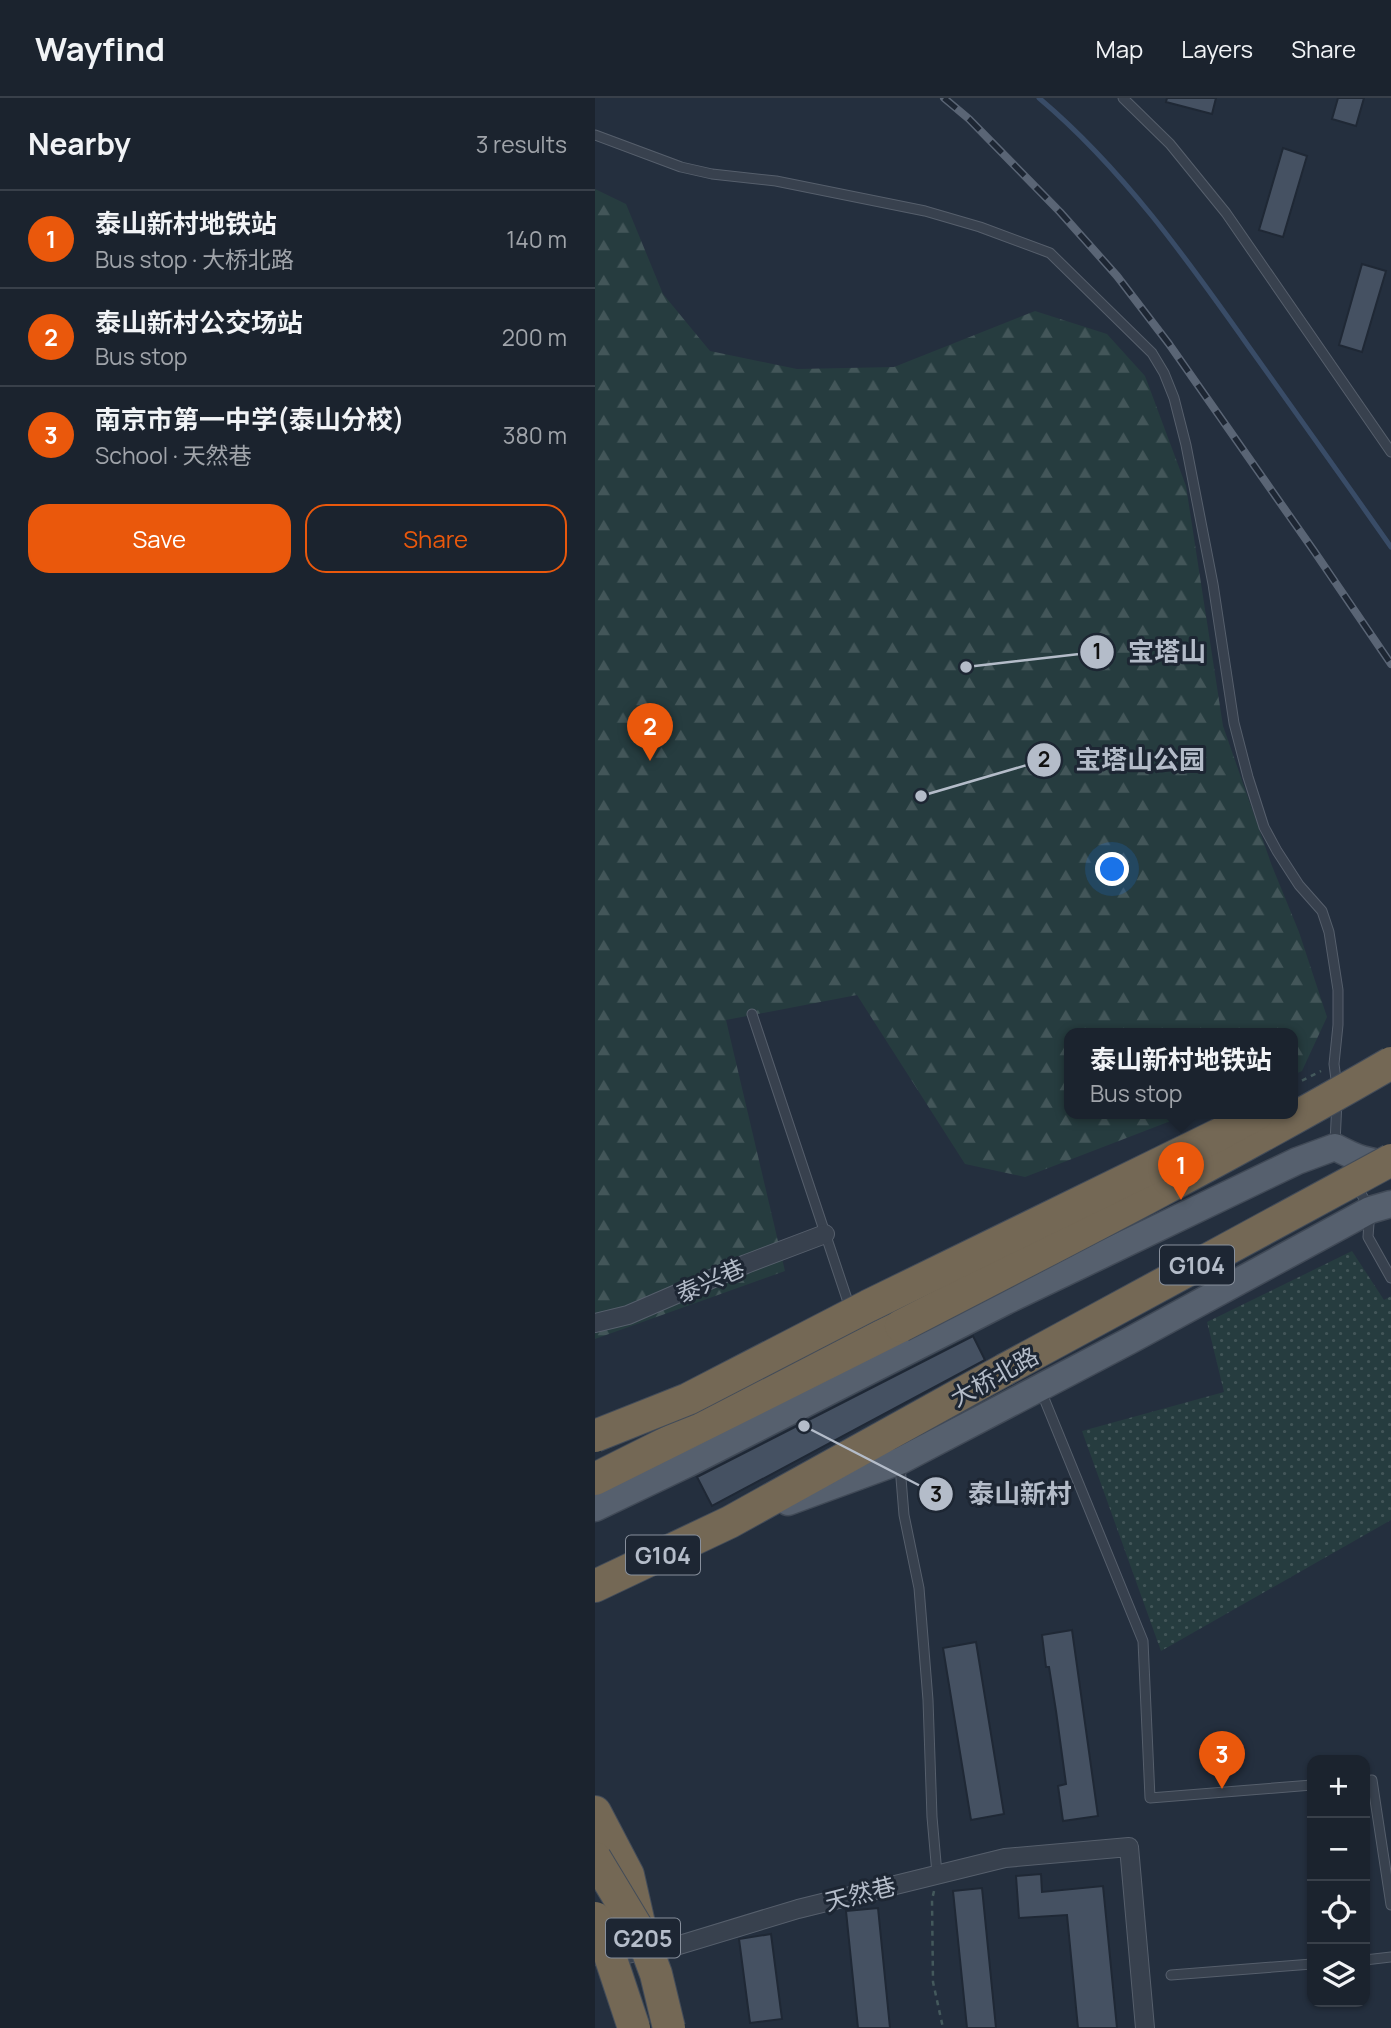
<!DOCTYPE html>
<html lang="en">
<head>
<meta charset="utf-8">
<style>
	:root { --surface:#1b232e; --page:#242b36; --text:#f1f3f6; --muted:#a0a4aa; --line:#39404a; --accent:#ea580c }
	body { margin:0; font-family:Manrope,"Noto Sans SC",sans-serif; background:var(--page); color:var(--text) }
	.controls { position:absolute; right:21px; bottom:21px; display:grid; overflow:hidden; border-radius:14px; box-shadow:0 2px 5px #0004 }
	.controls button { width:63px; height:63px; display:grid; place-items:center; padding:0; border:0; border-bottom:2px solid var(--line); background:var(--surface); color:var(--text); font:35px sans-serif }
	.you { position:absolute; left:518px; top:772px; width:24px; height:24px; margin:-18px; border:5px solid #fff; border-radius:50%; background:#1a73e8; box-shadow:0 0 0 10px #1a73e833 }
	.badge { display:grid; place-items:center; width:46px; height:46px; border-radius:50%; background:var(--accent); color:#fff; font-size:23px; font-weight:700 }
	.pin { position:absolute; translate:-50% -58px; filter:drop-shadow(0 2px 4px #0008) }
	.pin::after { content:''; position:absolute; top:37px; width:24px; height:21px; background:inherit; clip-path:polygon(0 0,100% 0,50% 100%) }
	.popup { position:absolute; left:469px; top:930px; width:234px; height:91px; box-sizing:border-box; display:grid; place-content:center; border-radius:14px; background:var(--surface); filter:drop-shadow(0 2px 5px #0005); font-size:23px; white-space:nowrap; color:var(--muted) }
	.popup b { font-size:26px; color:var(--text) }
	.popup::after { content:''; position:absolute; left:50%; top:100%; margin-left:-14px; border:14px solid transparent; border-top-color:var(--surface) }
	.list { margin:0; padding:0; list-style:none }
	h2 { display:flex; justify-content:space-between; align-items:center; height:91px; margin:0; padding:0 28px; font-size:30px }
	h2 small { font-size:23px; font-weight:400; color:var(--muted) }
	.list li { display:grid; grid-template-columns:46px 1fr auto; gap:21px; align-items:center; box-sizing:border-box; height:98px; padding:0 28px; border-top:2px solid var(--line) }
	.list b { display:block; font-size:26px; white-space:nowrap }
	.list p { margin:0; font-size:23px; white-space:nowrap; color:var(--muted) }
	.list em { font-size:23px; font-style:normal; color:var(--muted) }
	.actions { display:flex; gap:14px; padding:21px 28px }
	.actions a { flex:1; padding:16px 0; border:2px solid var(--accent); border-radius:21px; text-align:center; font-size:24px; color:var(--accent) }
	.actions .main { background:var(--accent); color:#fff }
	.icon { flex:none; width:38px; height:38px; fill:none; stroke:currentColor; stroke-width:2; stroke-linecap:round; stroke-linejoin:round }
	.map { position:relative; flex:none; width:796px; height:1930px; overflow:hidden }
	header { display:flex; align-items:center; gap:42px; box-sizing:border-box; height:98px; padding:0 35px; background:var(--surface); border-bottom:2px solid var(--line) }
	header strong { font-size:33px }
	nav { display:flex; gap:38px; margin-inline-start:auto; font-size:24px }
	main { display:flex }
	aside { flex:1; background:var(--surface) }
	.map>svg:first-child { display:block }
	.grass { fill:url(#grass-dots) }
	.forest { fill:url(#forest-firs) }
	.lines { fill:none; stroke-linecap:round; stroke-linejoin:round }
	.stream { stroke:#394c67; stroke-width:5 }
	.building { fill:#455162; stroke:#1f2835; stroke-width:2 }
	.lane-casing { stroke:#565f6c; stroke-width:11 }
	.street-casing { stroke:#565f6c; stroke-width:20 }
	.primary-casing { stroke:#414a57; stroke-width:29 }
	.highway-casing { stroke:#434c59; stroke-width:34 }
	.path { stroke:#44595c; stroke-width:2.5; stroke-dasharray:5 5; stroke-linecap:butt }
	.lane { stroke:#38414e; stroke-width:9 }
	.street { stroke:#38414e; stroke-width:18 }
	.primary { stroke:#56606e; stroke-width:26 }
	.highway { stroke:#746855; stroke-width:32 }
	.rail-casing { stroke:#5a6575; stroke-width:8 }
	.rail { stroke:#1d2633; stroke-width:5; stroke-dasharray:16; stroke-linecap:butt }
	.highway-bridge-casing { stroke:#434c59; stroke-width:34; stroke-linecap:butt }
	.highway-bridge { stroke:#746855; stroke-width:32 }
	.labels { text-anchor:middle; dominant-baseline:central; stroke-width:6; stroke-linejoin:round; paint-order:stroke }
	.shield { fill:#1d2633; stroke:#878f9c; stroke-width:2 }
	.shield-label { font-size:23px; font-weight:bold; fill:#b4bcc9 }
	.street-label { font-size:24px; fill:#b4bcc9; stroke:#1d2633 }
	.leader { fill:none; stroke:#b4bcc9; stroke-width:2.5 }
	.callout-dot { fill:#b4bcc9; stroke:#1d2633; stroke-width:2.5 }
	.mark-label { font-size:21px; text-anchor:middle; font-weight:bold; fill:#111 }
	.callout-label { font-size:26px; text-anchor:middle; font-weight:bold; fill:#b4bcc9; stroke:#1d2633; stroke-width:6; stroke-linejoin:round; paint-order:stroke }
</style>
</head>
<body>
<header>
<strong>Wayfind</strong>
<nav><a>Map</a><a>Layers</a><a>Share</a></nav>
</header>
<main>
<aside>
<h2>Nearby<small>3 results</small></h2>
<ul class="list">
<li><span class="badge">1</span><div><b>泰山新村地铁站</b><p>Bus stop · 大桥北路</p></div><em>140 m</em></li>
<li><span class="badge">2</span><div><b>泰山新村公交场站</b><p>Bus stop</p></div><em>200 m</em></li>
<li><span class="badge">3</span><div><b>南京市第一中学(泰山分校)</b><p>School · 天然巷</p></div><em>380 m</em></li>
</ul>
<div class="actions"><a class="main">Save</a><a>Share</a></div>
</aside>
<div class="map">
<svg width="796" height="1930" viewBox="0 0 796 1930">
	<defs>
		<pattern id="grass-dots" width="8" height="8" patternUnits="userSpaceOnUse" patternTransform="scale(1.75)"><rect width="8" height="8" fill="#263c3f"/><path d="M2 2h.1M6 6h.1" fill="none" stroke="#435659" stroke-width="1.8" stroke-linecap="round"/></pattern>
		<pattern id="forest-firs" width="22" height="20" patternUnits="userSpaceOnUse" patternTransform="scale(1.75)"><rect width="22" height="20" fill="#263c3f"/><path d="M5 1l3.5 6h-7zM16 11l3.5 6h-7z" fill="#435659"/></pattern>
	</defs>
	<rect width="100%" height="100%" fill="#242f3e"/>
	<!-- grass -->
	<path class="grass" d="M757,1153L789,1202L796,1198V1422L566,1553L487,1333L629,1294L612,1224Z"/>
	<!-- forest -->
	<path class="forest" d="M0,91L31,106L68,196L115,253L202,271L299,269L440,213L512,236L550,278L591,388L628,628L677,768L704,834L732,919L707,973L698,977V936H474V1016H594L430,1079L370,1066L262,897L131,922L190,1173L0,1241Z"/>
	<g class="lines">
		<!-- stream -->
		<path class="stream" d="M444,0C527,70 592,161 654,249C701,315 749,382 796,449"/>
	</g>
	<!-- building -->
	<g class="building">
		<path d="M572,0H621L617,16L571,4Z"/>
		<path d="M743,0H769L761,28L737,21Z"/>
		<path d="M688,50L712,58L688,139L664,132Z"/>
		<path d="M767,166L791,173L767,254L744,247Z"/>
		<path d="M378,1238L390,1262L117,1408L102,1379Z"/>
		<path d="M477,1532L503,1718L468,1723L463,1688L471,1686L461,1613L454,1569H451L447,1537Z"/>
		<path d="M381,1544L409,1716L376,1722L348,1550Z"/>
		<path d="M446,1776L447,1794L508,1788L522,1930H483L472,1817L424,1820L421,1778Z"/>
		<path d="M387,1790L401,1930H372L358,1793Z"/>
		<path d="M283,1810L295,1930H263L251,1813Z"/>
		<path d="M176,1836L187,1921L155,1925L144,1841Z"/>
	</g>
	<g class="lines">
		<!-- lane casing -->
		<g class="lane-casing">
			<g id="lane">
				<path d="M528,0L575,46L631,115L796,354"/>
				<path d="M0,37L86,69L117,76L181,83L330,113L385,129L455,155L557,255L569,275L579,300L591,347L618,486L639,625L653,679L669,729L682,753L704,787L727,813L734,834L743,892V927L739,966L742,989"/>
				<path d="M157,916L266,1243"/>
				<path d="M740,1045L742,1003"/>
				<path d="M762,1088L775,1112L773,1139L796,1180"/>
				<path d="M446,1293L548,1543L555,1700L717,1687"/>
				<path d="M305,1368L309,1417L324,1490L333,1602L337,1719L342,1776"/>
				<path d="M770,1683L777,1682L796,1807"/>
				<path d="M770,1862L796,1859"/>
				<path d="M576,1877L717,1866"/>
			</g>
		</g>
		<!-- street casing -->
		<g class="street-casing">
			<g id="street">
				<path d="M0,1225L33,1217L151,1166L230,1136"/>
				<path d="M7,1860L81,1848L203,1811L410,1760L534,1749L550,1930"/>
			</g>
		</g>
		<!-- primary casing -->
		<g class="primary-casing">
			<g id="primary">
				<path d="M193,1404L305,1363L534,1243L775,1112L796,1106"/>
				<path d="M0,1410L92,1366L411,1203L702,1063L740,1049C759,1059 774,1066 796,1065"/>
			</g>
		</g>
		<!-- highway casing -->
		<g class="highway-casing">
			<g id="highway">
				<path d="M0,1381L306,1228"/>
				<path d="M0,1488L135,1424L409,1272"/>
				<path d="M0,1714L33,1777L45,1830"/>
			</g>
		</g>
		<!-- path -->
		<g class="path">
			<path d="M698,987L726,973"/>
			<path d="M339,1793L337,1802L338,1884L348,1930"/>
		</g>
		<!-- lane -->
		<use href="#lane" class="lane"/>
		<!-- street -->
		<use href="#street" class="street"/>
		<!-- primary -->
		<use href="#primary" class="primary"/>
		<!-- highway -->
		<use href="#highway" class="highway"/>
		<!-- rail casing -->
		<g class="rail-casing">
			<path id="rail" d="M349,0L374,21L465,114L522,178L574,246L719,453L796,566"/>
		</g>
		<!-- rail -->
		<use href="#rail" class="rail"/>
		<!-- highway-bridge casing -->
		<g class="highway-bridge-casing">
			<g id="highway-bridge">
				<path d="M306,1228C471,1143 636,1058 796,965"/>
				<path d="M409,1272L796,1062"/>
				<path d="M0,1338L93,1301L273,1208L623,1037L662,1016"/>
				<path d="M0,1760L47,1838L61,1876L74,1930"/>
				<path d="M0,1820L8,1837L39,1930"/>
			</g>
		</g>
		<!-- highway-bridge -->
		<use href="#highway-bridge" class="highway-bridge"/>
	</g>
	<g class="labels">
		<!-- shield labels -->
		<g class="shield">
			<rect x="565" y="1147.5" width="74" height="39" rx="5"/>
			<rect x="31" y="1437.5" width="74" height="39" rx="5"/>
			<rect x="11" y="1820.5" width="74" height="39" rx="5"/>
		</g>
		<g class="shield-label">
			<text x="602" y="1167">G104</text>
			<text x="68" y="1457">G104</text>
			<text x="48" y="1840">G205</text>
		</g>
		<!-- street labels -->
		<g class="street-label">
			<text transform="translate(115 1182) rotate(-24)">泰兴巷</text>
			<text transform="translate(399 1278) rotate(-29)">大桥北路</text>
			<text transform="translate(265 1795) rotate(-14)">天然巷</text>
		</g>
	</g>
	<!-- callouts -->
	<path class="leader" d="M371 569L502 554M326 698L449 662M209 1328L341 1396"/>
	<g class="callout-dot">
		<circle cx="371" cy="569" r="7"/>
		<circle cx="326" cy="698" r="7"/>
		<circle cx="209" cy="1328" r="7"/>
		<circle cx="502" cy="554" r="18"/>
		<circle cx="449" cy="662" r="18"/>
		<circle cx="341" cy="1396" r="18"/>
	</g>
	<g class="mark-label">
		<text x="502" y="561">1</text>
		<text x="449" y="669">2</text>
		<text x="341" y="1404">3</text>
	</g>
	<g class="callout-label">
		<text x="572" y="563">宝塔山</text>
		<text x="545" y="671">宝塔山公园</text>
		<text x="425" y="1405">泰山新村</text>
	</g>
</svg>
<div class="controls">
<button>+</button>
<button>−</button>
<button><svg class="icon" aria-label="locate" viewBox="0 0 24 24"><circle cx="12" cy="12" r="6"/><path d="M12 2v4M12 18v4M2 12h4M18 12h4"/></svg></button>
<button><svg class="icon" aria-label="layers" viewBox="0 0 24 24"><path d="M12 4l9 5-9 5-9-5zM3 14l9 5 9-5"/></svg></button>
</div>
<div class="you"></div>
<div class="pin badge" style="left:586px;top:1102px">1</div>
<div class="popup"><b>泰山新村地铁站</b>Bus stop</div>
<div class="pin badge" style="left:55px;top:663px">2</div>
<div class="pin badge" style="left:627px;top:1691px">3</div>
</div>
</main>
</body>
</html>
